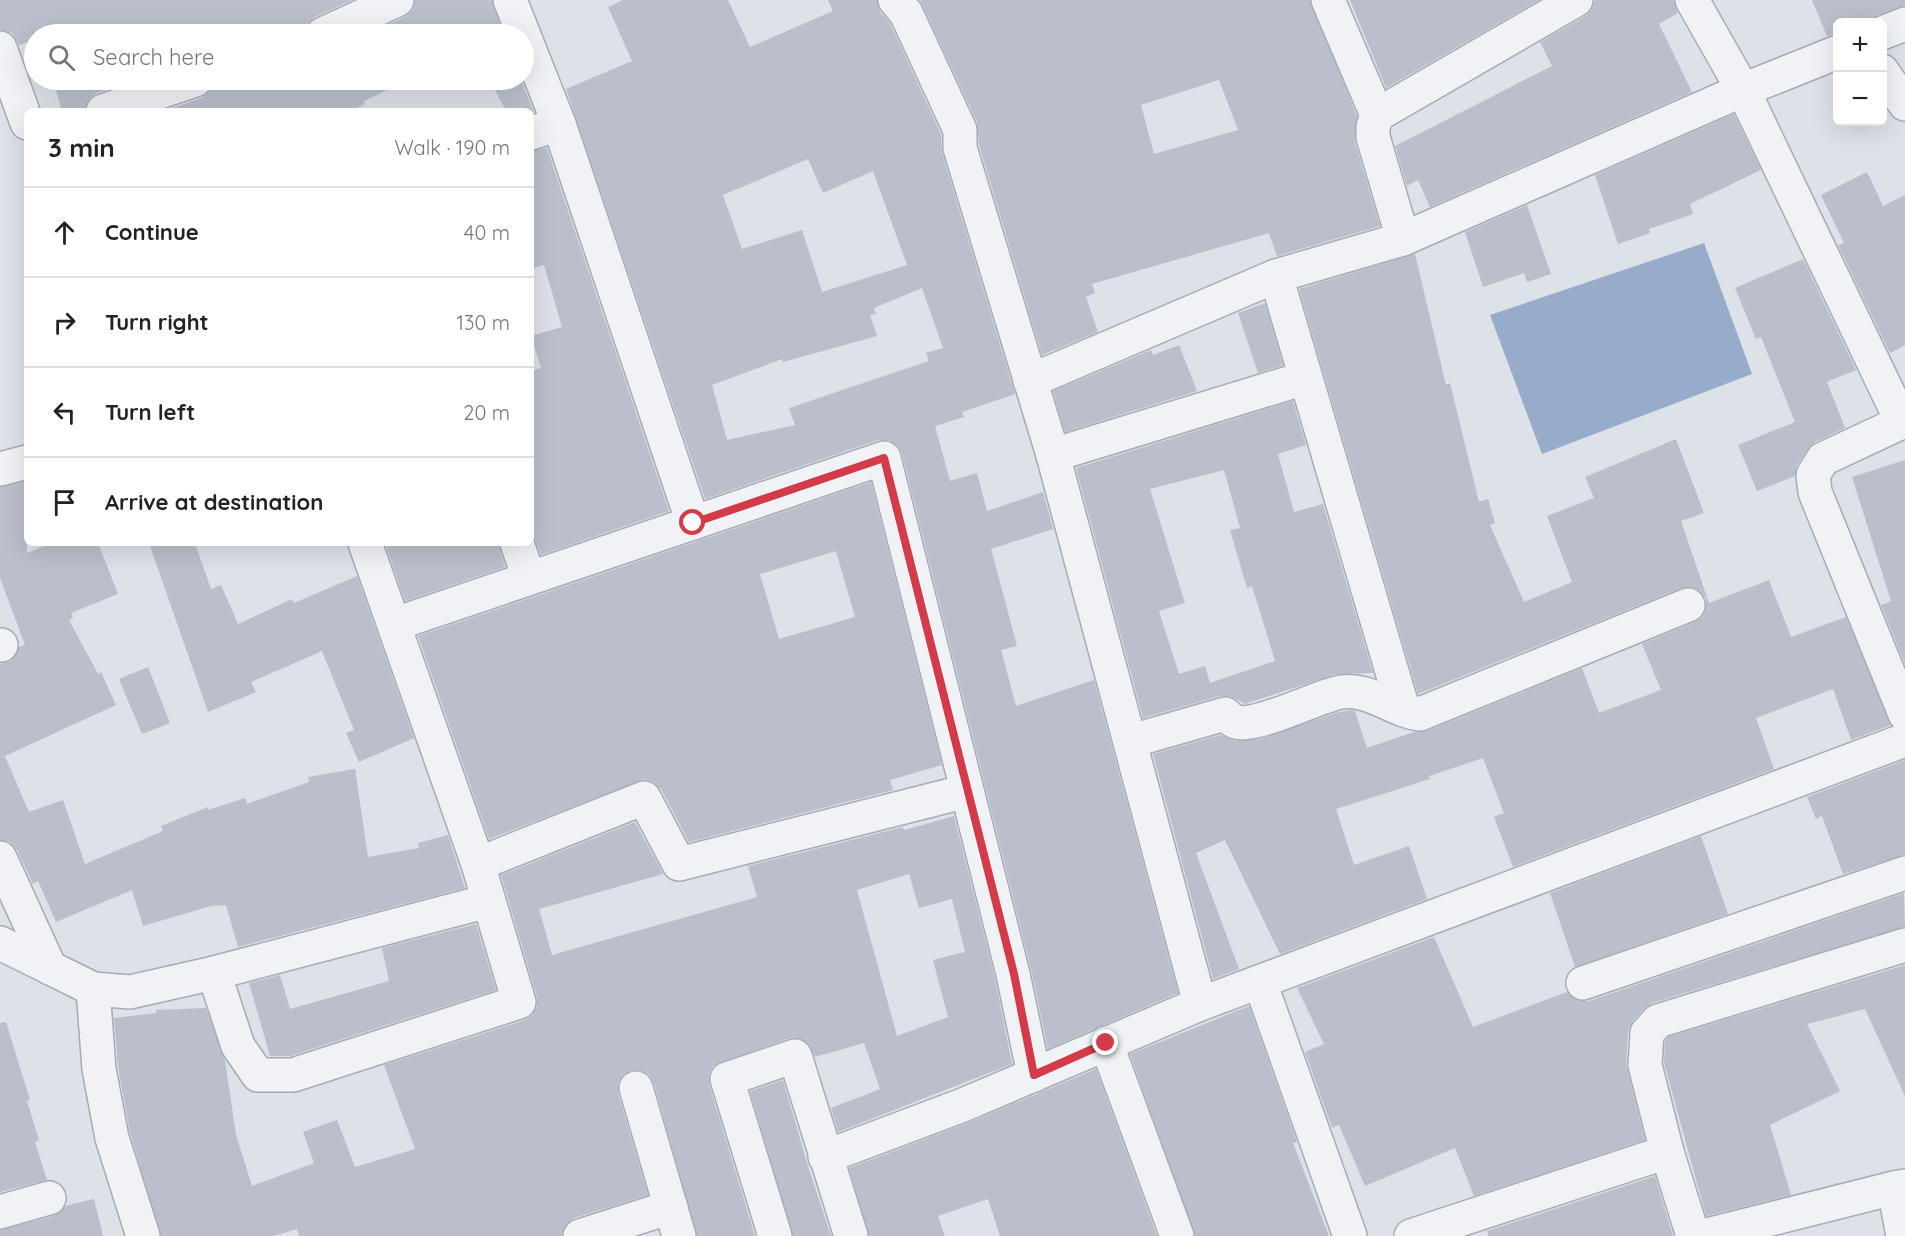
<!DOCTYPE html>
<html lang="en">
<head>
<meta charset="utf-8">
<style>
	:root { --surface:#fff; --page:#f2f2f2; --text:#222; --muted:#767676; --line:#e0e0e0 }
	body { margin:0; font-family:Quicksand,sans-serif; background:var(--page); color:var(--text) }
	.controls { position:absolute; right:18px; top:18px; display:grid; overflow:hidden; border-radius:9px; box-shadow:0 6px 24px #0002 }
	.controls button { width:54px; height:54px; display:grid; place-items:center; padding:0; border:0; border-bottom:2px solid var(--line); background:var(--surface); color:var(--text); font:30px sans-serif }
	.stop { position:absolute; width:18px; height:18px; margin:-14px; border:4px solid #d43b48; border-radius:50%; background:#fff }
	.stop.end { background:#d43b48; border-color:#fff; box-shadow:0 2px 6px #0008 }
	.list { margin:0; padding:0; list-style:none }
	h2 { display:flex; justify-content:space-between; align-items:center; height:78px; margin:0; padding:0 24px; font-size:26px }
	h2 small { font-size:20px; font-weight:400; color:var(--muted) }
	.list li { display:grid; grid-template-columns:39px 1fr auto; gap:18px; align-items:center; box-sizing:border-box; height:90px; padding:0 24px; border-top:2px solid var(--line) }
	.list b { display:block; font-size:22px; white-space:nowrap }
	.list em { font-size:20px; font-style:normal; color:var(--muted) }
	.icon { flex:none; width:33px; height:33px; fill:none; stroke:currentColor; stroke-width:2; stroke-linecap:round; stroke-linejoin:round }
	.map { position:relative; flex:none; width:1905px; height:1236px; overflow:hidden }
	.search { position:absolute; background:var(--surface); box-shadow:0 6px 24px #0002; left:24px; top:24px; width:510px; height:66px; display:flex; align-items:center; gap:15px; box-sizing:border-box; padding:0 21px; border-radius:33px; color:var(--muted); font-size:22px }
	.panel { position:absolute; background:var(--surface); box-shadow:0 6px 24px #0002; left:24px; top:108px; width:510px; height:438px; border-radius:9px }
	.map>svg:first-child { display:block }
	.water { fill:#96acca }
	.building { fill:#babfcb; fill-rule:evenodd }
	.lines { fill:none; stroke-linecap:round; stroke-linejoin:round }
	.minor-casing { stroke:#a6abb5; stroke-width:36 }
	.minor { stroke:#f0f2f6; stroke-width:33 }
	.route { stroke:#d43b48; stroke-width:8 }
</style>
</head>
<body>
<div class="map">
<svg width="1905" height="1236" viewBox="0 0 1905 1236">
	<rect width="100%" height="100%" fill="#dde1e8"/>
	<!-- water -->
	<path class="water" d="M1704,243L1752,374L1542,454L1490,315Z"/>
	<!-- building -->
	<g class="building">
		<path d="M0,0H352L315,17L307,24L305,34H34V41L19,45L12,33L0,30Z"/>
		<path d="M415,0H492L503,34H367L405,17L413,10Z"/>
		<path d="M623,0H728L750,47L833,11L828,0H877L880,12L890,23L941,134L942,153L1015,394L962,412L964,417L935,426L950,481L977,473L987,511L1043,492L1053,529L991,549L1017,646L1001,650L1016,706L1094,680L1178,993L1048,1049L1031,969L902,453L897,445L889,440H878L705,499L566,89L632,61L608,7ZM808,159L823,193L873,171L907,265L822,292L802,230L742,249L723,195ZM922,288L943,348L926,353L929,361L789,408L795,425L727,440L712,385L782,359L783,362L877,336L870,315L876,314L874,308Z"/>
		<path d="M920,0H1310L1357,116L1355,142L1380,226L1277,256L1269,233L1092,284L1095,293L1086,297L1098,332L1042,355L979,145L977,122ZM1219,80L1238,130L1154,154L1141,105Z"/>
		<path d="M1350,0H1539L1386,88Z"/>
		<path d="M1595,0H1673L1678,13L1659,24L1692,92L1430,207L1418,180L1407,186L1395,146L1552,66L1540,42L1586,16L1592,9Z"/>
		<path d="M1812,0H1905V6L1875,16L1867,22H1838V34L1827,36Z"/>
		<path d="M53,80H138L96,93L89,99L85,111H62Z"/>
		<path d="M213,80H408L364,101L365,104L351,111H162L202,98L209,92Z"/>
		<path d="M490,80H521L534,112L506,111Z"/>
		<path d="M1734,114L1761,170L1690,204L1693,214L1649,229L1650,233L1618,244L1595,175Z"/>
		<path d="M547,148L669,511L541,555L531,531V371L541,368L531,336L562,327L544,265L531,269V151Z"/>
		<path d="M1867,172L1883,206L1905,195V345L1890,353L1838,245L1844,243L1821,195Z"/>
		<path d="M1527,205L1551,274L1527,282L1524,273L1483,287L1465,232Z"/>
		<path d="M1415,254L1446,385L1450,383L1479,502L1488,499L1495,523L1490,525L1524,602L1572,582L1547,516L1594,498L1585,477L1676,439L1704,513L1681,521L1709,603L1769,580L1791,637L1846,617L1891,725L1851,740L1833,689L1756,718L1774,769L1513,867L1494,817L1504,813L1483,758L1429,776L1430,779L1336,809L1354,865L1409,846L1427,899L1280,954L1225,840L1196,853L1239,969L1213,979L1153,754L1220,735L1235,741L1261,739L1335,713L1351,710L1355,711L1367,748L1414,732L1427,731L1582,668L1599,713L1661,690L1642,644L1695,622L1702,617L1706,608V598L1700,591L1691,587L1681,588L1418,694L1299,289Z"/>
		<path d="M1803,259L1856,370L1827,382L1845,428L1815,442L1808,449L1797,465L1795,476L1757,491L1738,445L1795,422L1761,337L1756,339L1735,288Z"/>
		<path d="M1265,303L1283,365L1258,373L1238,313Z"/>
		<path d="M1179,345L1197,391L1065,432L1053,391L1151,350L1153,355Z"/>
		<path d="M1293,401L1306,445L1278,454L1294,512L1323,504L1373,673L1336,674L1245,704L1230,696H1220L1143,718L1076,468ZM1224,470L1240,528L1230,530L1247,588L1252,586L1275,661L1210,683L1205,666L1179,674L1159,611L1185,603L1150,489Z"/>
		<path d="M1905,460V664L1881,605L1891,601L1852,477Z"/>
		<path d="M27,481V553L51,543H98L118,594L71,613L73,618L69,620L98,674L101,672L116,705L5,756L29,812L63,800L85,864L163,831L161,826L208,807V810L245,798L247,804L309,782L308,777L355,769L368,857L419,848L418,843L448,835L465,888L238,947L226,905L211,906L143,926L132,890L56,922L38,881L33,884L17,850L10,842L0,840V664L11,661L19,647L25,645L0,578V487Z"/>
		<path d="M871,482L942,765L890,780L893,790L689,842L661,789L654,782L645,779L489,839L418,636ZM836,551L855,617L779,639L760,574Z"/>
		<path d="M149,543H195L211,589L221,585L238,624L292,599L294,603L357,576L414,738L359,762L346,733L354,730L322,651L251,682L256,692L208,712Z"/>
		<path d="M385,543H499L505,567L405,601Z"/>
		<path d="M148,667L170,723L142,734L119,679Z"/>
		<path d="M1905,760V855L1843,874L1822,816L1816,819L1807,797Z"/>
		<path d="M954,816L995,978L1012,1064L838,1132L831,1108L880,1089L864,1043L815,1057L807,1042L798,1038H790L713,1066L709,1074V1084L755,1236H697L654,1083L649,1074L640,1070H631L623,1075L618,1083V1093L648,1195L574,1218L566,1224L562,1236H299L297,1229L274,1236H161L130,1133L118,1067L114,1018L156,1013V1010L206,1008L225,1060L236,1135L252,1186L314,1163L303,1132L337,1120L355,1167L415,1149L384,1065L525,1020L532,1015L537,1007V997L501,875L635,822L663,874L539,909L552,955L757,897L748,866L903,827L904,830ZM909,874L919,908L952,899L965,952L933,960L948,1017L897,1036L857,890Z"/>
		<path d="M1701,836L1728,914L1575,967L1550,893Z"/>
		<path d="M1904,893L1905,927L1652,1003L1645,1008L1633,1020L1628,1031L1626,1064L1645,1140L1474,1196L1455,1148L1365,1186L1339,1125L1332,1128L1305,1052L1324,1044L1297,988L1434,937L1473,1027L1567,992L1579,1001H1589Z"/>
		<path d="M476,924L496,990L290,1056H270L249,983L280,975L290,1009L389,981L382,948Z"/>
		<path d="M1905,965V1096L1865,1009L1807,1024L1840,1091L1770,1125L1791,1195L1706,1216L1664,1063L1665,1041L1668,1037Z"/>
		<path d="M1249,1006L1297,1142L1293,1143L1329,1236H1195L1130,1054Z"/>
		<path d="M6,1022L30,1100L27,1101L39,1140L35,1142L47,1180L0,1192V1023Z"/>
		<path d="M1096,1069L1157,1236H1000L988,1199L938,1216L945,1236H869L849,1168L970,1122Z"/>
		<path d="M783,1080L807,1163L831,1236H793L750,1091Z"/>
		<path d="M1655,1176L1673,1236H1489L1487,1231Z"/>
		<path d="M94,1199L103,1236H0V1230L54,1216L65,1206Z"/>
	</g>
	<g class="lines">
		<!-- minor casing -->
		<g class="minor-casing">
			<g id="minor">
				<path d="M510,0L559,124L693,523"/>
				<path d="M895,0L906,13L960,130V148L1053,455L1200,1004"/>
				<path d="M1328,0L1377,115"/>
				<path d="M1692,0L1743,90L1902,422L1823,459L1813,475L1815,492L1905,714"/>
				<path d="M1882,33L1905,24"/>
				<path d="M323,34L397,0"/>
				<path d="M0,48L27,123"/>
				<path d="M1882,71L1905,104"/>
				<path d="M103,111L195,80"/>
				<path d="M531,133L559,124"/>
				<path d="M1403,239L1373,137V127L1377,115L1576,0"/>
				<path d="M1276,276L1403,709"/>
				<path d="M1030,381L1276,276L1403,239L1743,90L1838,52"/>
				<path d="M1053,455L1305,378"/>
				<path d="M0,469L27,462"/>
				<path d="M517,543L529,578"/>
				<path d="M395,624L884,458L1013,974L1034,1075"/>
				<path d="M0,645H1"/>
				<path d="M1131,741L1225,714C1228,717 1232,721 1236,722C1258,728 1315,697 1341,692C1371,688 1393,711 1420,714L1688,605"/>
				<path d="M0,858L50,968"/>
				<path d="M478,864L644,798L679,864L967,791"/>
				<path d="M0,943L93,989L130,992L214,973L238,1046L258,1075H293L519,1002L478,864L365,543"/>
				<path d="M214,973L488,901"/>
				<path d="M1260,982L1350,1236"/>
				<path d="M1583,983L1905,873"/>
				<path d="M93,989L99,1069L112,1138L143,1236"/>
				<path d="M1106,1043L1177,1236"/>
				<path d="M636,1088L679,1236"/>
				<path d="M825,1157L963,1105L1200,1004L1905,740"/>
				<path d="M0,1212L49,1198"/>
				<path d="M1444,1225L1667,1152"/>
				<path d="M580,1236L671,1207"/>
				<path d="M775,1236L727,1079L795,1056L851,1236"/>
				<path d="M1411,1236L1444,1225L1448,1236"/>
				<path d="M1693,1236L1667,1152L1645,1065L1647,1033L1658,1021L1905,945"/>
				<path d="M1703,1236L1894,1188"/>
				<path d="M1903,1236L1894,1188L1905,1186"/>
			</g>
		</g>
		<!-- minor -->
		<use href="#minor" class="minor"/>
	</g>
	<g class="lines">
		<!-- route -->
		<path class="route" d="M693,523L884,458L1014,974L1034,1075L1106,1043"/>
	</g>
</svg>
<div class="controls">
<button>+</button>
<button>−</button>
</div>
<div class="stop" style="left:693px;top:523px"></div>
<div class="stop end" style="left:1106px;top:1043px"></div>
<div class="search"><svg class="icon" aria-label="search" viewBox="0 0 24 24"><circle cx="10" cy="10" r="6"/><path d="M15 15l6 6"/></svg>Search here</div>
<section class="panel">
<h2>3 min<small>Walk · 190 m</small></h2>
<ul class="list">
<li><svg class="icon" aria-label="ahead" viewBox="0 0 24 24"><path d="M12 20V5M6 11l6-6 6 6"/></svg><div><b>Continue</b></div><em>40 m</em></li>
<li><svg class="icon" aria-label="right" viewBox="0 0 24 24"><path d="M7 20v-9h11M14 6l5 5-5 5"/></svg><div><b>Turn right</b></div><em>130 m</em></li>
<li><svg class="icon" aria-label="left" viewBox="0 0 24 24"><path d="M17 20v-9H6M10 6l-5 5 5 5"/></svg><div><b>Turn left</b></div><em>20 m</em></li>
<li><svg class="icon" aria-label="arrive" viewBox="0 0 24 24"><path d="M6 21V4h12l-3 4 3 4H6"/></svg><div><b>Arrive at destination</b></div></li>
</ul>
</section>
</div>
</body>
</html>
